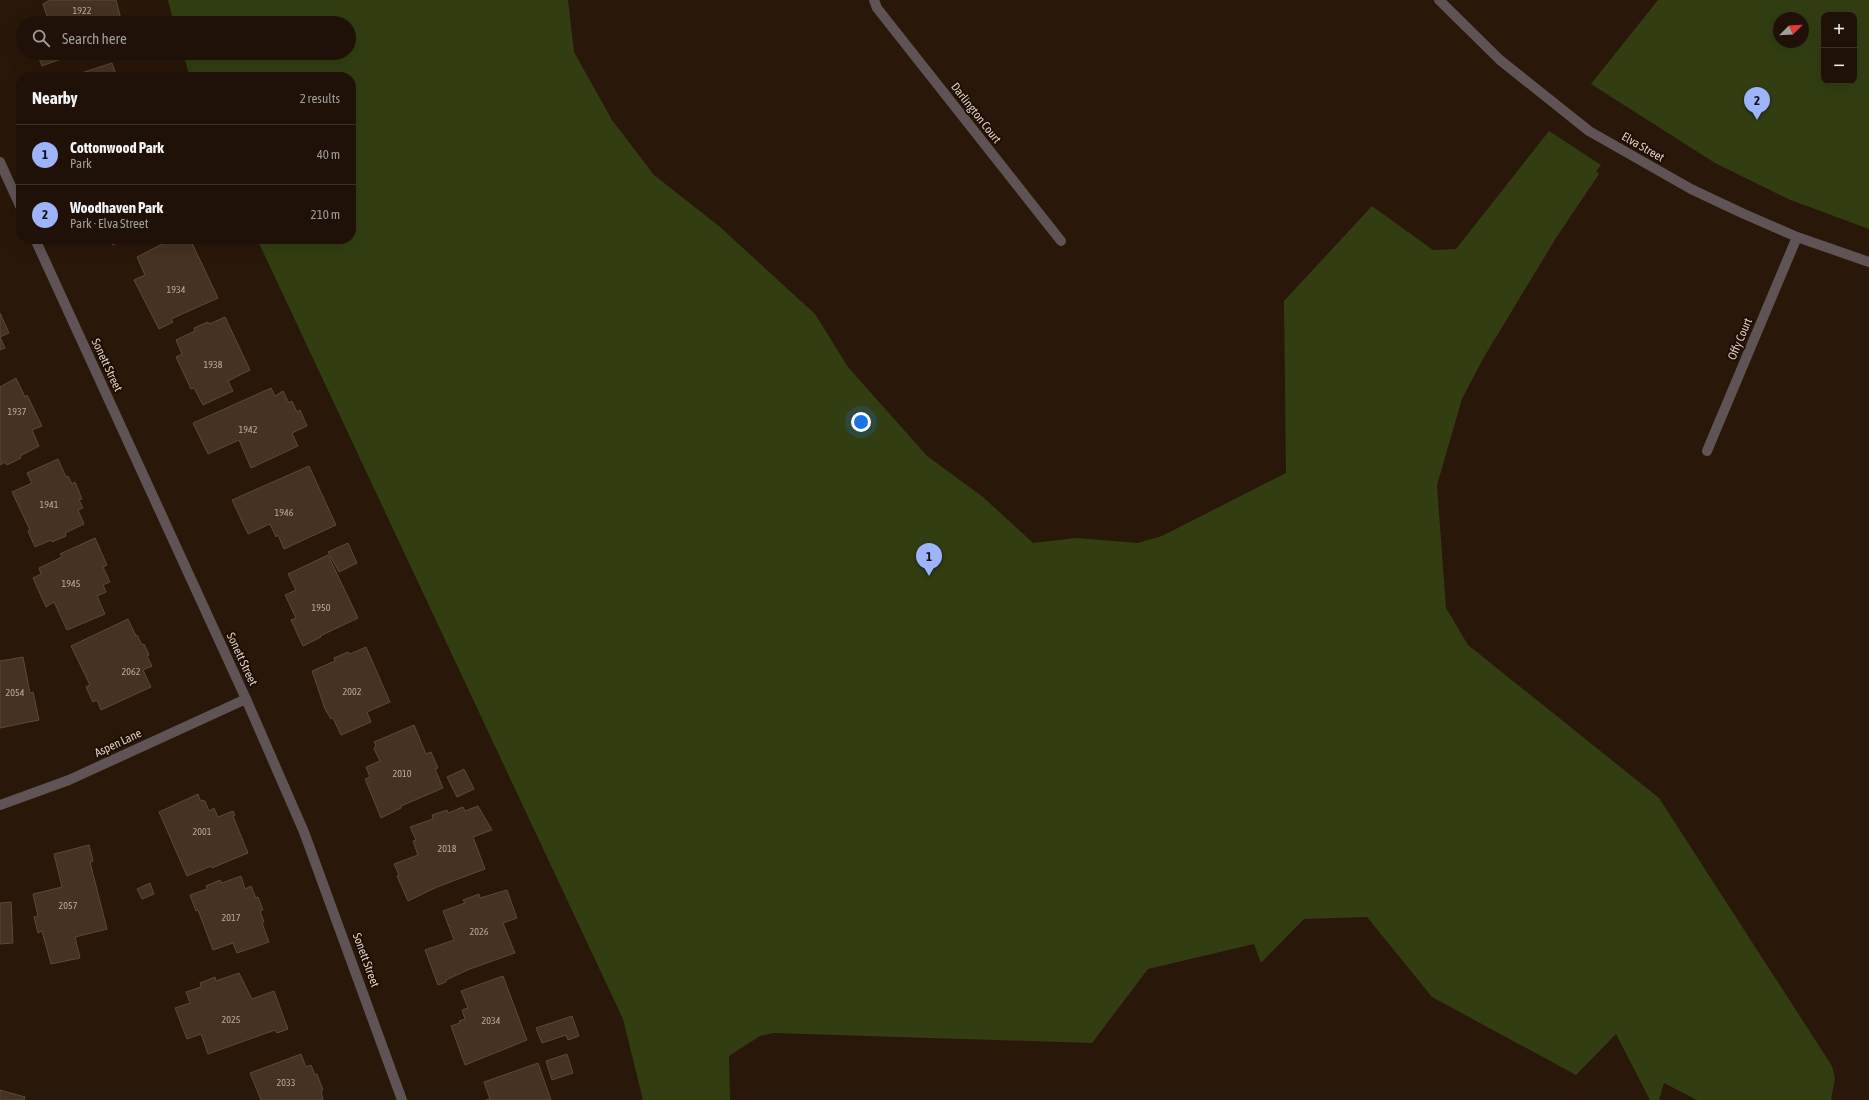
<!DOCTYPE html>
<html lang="en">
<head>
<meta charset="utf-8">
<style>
	:root { --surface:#1f1107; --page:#2c1f15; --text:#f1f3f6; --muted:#a19d9b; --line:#3c3128; --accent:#9db4fd }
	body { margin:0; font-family:"Asap Condensed",sans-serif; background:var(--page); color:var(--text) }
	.controls { position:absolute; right:12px; top:12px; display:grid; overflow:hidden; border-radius:8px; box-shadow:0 4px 16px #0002 }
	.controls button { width:36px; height:36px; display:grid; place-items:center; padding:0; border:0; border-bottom:1px solid var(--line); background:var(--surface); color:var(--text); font:20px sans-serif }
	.compass { position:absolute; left:1773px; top:12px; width:36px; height:36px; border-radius:50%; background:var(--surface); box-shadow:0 4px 16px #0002; rotate:66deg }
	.you { position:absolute; left:861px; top:422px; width:14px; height:14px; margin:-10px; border:3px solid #fff; border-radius:50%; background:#1a73e8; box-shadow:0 0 0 6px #1a73e833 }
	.badge { display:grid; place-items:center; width:26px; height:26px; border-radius:50%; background:var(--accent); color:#111; font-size:13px; font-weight:700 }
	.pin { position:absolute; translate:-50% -33px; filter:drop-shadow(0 1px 2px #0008) }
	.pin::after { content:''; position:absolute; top:21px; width:14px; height:12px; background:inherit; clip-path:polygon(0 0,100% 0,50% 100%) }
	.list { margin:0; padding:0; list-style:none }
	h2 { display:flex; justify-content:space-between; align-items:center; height:52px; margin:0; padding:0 16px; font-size:17px }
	h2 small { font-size:13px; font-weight:400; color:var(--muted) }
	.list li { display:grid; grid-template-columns:26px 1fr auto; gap:12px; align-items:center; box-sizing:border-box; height:60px; padding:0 16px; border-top:1px solid var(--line) }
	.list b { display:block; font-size:15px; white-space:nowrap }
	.list p { margin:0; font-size:13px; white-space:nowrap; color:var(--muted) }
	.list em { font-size:13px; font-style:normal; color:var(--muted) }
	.icon { flex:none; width:22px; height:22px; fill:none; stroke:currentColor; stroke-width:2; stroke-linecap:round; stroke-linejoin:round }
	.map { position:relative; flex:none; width:1869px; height:1100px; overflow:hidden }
	.search { position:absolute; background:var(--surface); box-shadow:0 4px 16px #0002; left:16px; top:16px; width:340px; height:44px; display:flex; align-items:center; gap:10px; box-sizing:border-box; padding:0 14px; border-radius:22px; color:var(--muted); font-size:15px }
	.panel { position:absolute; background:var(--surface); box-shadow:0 4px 16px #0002; left:16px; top:72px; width:340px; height:172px; border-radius:16px }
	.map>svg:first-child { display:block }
	.green { fill:#323e12; fill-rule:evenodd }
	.building { fill:#453222; stroke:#5d4938 }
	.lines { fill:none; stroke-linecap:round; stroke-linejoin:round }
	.minor { stroke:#605356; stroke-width:10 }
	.labels { text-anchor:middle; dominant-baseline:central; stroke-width:4; stroke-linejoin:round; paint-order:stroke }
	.number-label { font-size:10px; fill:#b7a89e }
	.street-label { font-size:12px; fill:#ddd0c7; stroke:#1f0e03 }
</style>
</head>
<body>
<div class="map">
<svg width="1869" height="1100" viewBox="0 0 1869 1100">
	<rect width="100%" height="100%" fill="#291709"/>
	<!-- green -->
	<g class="green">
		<path d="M168,0H568L574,52L612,120L654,175L720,227L815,314L848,367L927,456L983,497L1033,543L1076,538L1138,543L1162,536L1286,473L1284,301L1372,206L1433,250L1456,249L1549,131L1601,165L1596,171L1599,174L1556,238L1484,357L1462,399L1437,485L1446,608L1468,645L1659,798L1832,1066L1835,1078L1831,1100H1697L1664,1083L1659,1100H1650L1616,1034L1576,1075L1432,997L1367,917L1304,919L1261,963L1254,944L1148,969L1092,1043L773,1033L760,1036L729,1056L730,1100H643L623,1019L257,239H351V77H190L183,53H349V23H174Z"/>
		<path d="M1658,0H1869V229L1788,199L1715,163L1591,84ZM1824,15H1854V81H1824ZM1779,18H1803V42H1779Z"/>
	</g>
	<!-- building -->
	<g class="building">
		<path d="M50,0H116L122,23H27L47,16L43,4Z"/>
		<path d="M37,53H74V54L42,66Z"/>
		<path d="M94,53H119L97,60Z"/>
		<path d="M112,63L117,77L72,76Z"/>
		<path d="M110,239H125L113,245Z"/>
		<path d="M176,239H190L218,298L171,319L173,322L159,329L134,280L145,275L137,257L170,240L171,241Z"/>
		<path d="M0,313L9,333L0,337L5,348L0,350Z"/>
		<path d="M225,317L250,370L228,381L233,391L203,405L194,388L191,389L176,357L182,354L176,340L195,331L194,328L208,322L209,324Z"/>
		<path d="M16,378L25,397L27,395L42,426L32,430L39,446L20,456L21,458L7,465L5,462L0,465V387Z"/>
		<path d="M271,388L275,396L283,391L289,403L292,401L297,412L300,410L307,426L292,433L298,446L251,468L239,440L208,454L193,423Z"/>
		<path d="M58,459L66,477L68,476L72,484L75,482L82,499L79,500L83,508L78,510L84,524L65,533L66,536L52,542L51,540L35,547L28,531L30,530L12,492L32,483L27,473Z"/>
		<path d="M309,466L336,525L284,549L278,535L276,537L270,524L248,534L232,500Z"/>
		<path d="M95,538L107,565L103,567L110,582L103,585L106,592L97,596L105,614L67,630L54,602L46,607L33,578L41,574L39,568L62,557L60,554Z"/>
		<path d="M348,543L357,563L339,572L328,552Z"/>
		<path d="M328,555L358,618L320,636L321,637L303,646L291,620L296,618L285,595L296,590L288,574Z"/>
		<path d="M128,619L136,636L137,635L142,645L144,644L149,655L147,656L152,666L143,670L151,687L101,710L97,700L93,702L86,687L90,685L71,646Z"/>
		<path d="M366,647L390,702L367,712L371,722L341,735L333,718L331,719L325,709L312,671L335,661L334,658L348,652L350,654Z"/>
		<path d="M23,657L30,693L33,692L39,720L0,728V661Z"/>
		<path d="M414,725L426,754L431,752L438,768L435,769L443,788L401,806V808L381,818L365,779L370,777L366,767L380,761L374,749L376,745L374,742Z"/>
		<path d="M464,769L474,789L457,797L447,777Z"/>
		<path d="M198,794L200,800L205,801L209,811L214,808L218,817L233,811L235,815L233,816L248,853L212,868L211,866L187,876L159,812Z"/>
		<path d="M478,806L492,830L473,837L485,869L437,887L408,901L397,876L399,875L394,864L418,855L413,841L416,840L410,827L433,819L432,815L447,810L448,813L463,807L465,811Z"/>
		<path d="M89,845L93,861L90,862L107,929L75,937L80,958L51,964L42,931L38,933L34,917L38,916L33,894L62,887L54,854Z"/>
		<path d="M241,876L245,889L251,886L256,898L258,897L263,910L260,911L264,922L262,923L269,942L237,953L233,943L213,950L198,910L196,911L190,895L207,889L206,886L220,880L222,883Z"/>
		<path d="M150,883L154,894L142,899L137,889Z"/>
		<path d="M507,890L517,918L503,923L515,953L470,969L446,980V982L438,985L425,950L454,940L443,911L465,903L463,900L479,894L480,898Z"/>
		<path d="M11,902L13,943L0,944V903Z"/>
		<path d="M239,973L252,999L274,991L288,1029L277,1033L275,1030L208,1054L201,1034L187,1039L175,1008L190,1003L186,992L201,987L200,983L215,977L216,981Z"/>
		<path d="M503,976L527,1040L465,1065L451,1026L460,1023L459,1021L465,1019L462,1010L468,1008L461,991Z"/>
		<path d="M572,1016L579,1036L568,1040L566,1035L542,1043L536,1028Z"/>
		<path d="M301,1054L306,1067L311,1065L315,1075L317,1074L323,1090L321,1091L323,1100H261L250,1073Z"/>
		<path d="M567,1054L573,1073L552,1080L546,1061Z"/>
		<path d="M538,1063L551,1100H486L490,1099L484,1082Z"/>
		<path d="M0,1090L25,1097L24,1100H0Z"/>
	</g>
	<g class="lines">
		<!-- minor -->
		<g class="minor">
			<path d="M874,0L877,8L1061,241"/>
			<path d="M1439,0L1500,60L1589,131L1691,189L1744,214L1797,237L1869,262"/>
			<path d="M0,162L21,208"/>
			<path d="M35,239L246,699L304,832L402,1100"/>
			<path d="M1707,451L1797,237"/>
			<path d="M0,805L69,780L246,699"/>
		</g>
	</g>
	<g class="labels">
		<!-- number labels -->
		<g class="number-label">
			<text x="82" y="10">1922</text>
			<text x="176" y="289">1934</text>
			<text x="213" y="364">1938</text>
			<text x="17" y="411">1937</text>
			<text x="248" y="429">1942</text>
			<text x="49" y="504">1941</text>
			<text x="284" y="512">1946</text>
			<text x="71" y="583">1945</text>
			<text x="321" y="607">1950</text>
			<text x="131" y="671">2062</text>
			<text x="352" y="691">2002</text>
			<text x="15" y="692">2054</text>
			<text x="402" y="773">2010</text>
			<text x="202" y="831">2001</text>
			<text x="447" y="848">2018</text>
			<text x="68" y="905">2057</text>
			<text x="231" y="917">2017</text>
			<text x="479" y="931">2026</text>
			<text x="231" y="1019">2025</text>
			<text x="491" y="1020">2034</text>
			<text x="286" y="1082">2033</text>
		</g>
		<!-- street labels -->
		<g class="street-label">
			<text transform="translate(976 113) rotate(52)">Darlington Court</text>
			<text transform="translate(1643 147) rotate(30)">Elva Street</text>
			<text transform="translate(1740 339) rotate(-67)">Offy Court</text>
			<text transform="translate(107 365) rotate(65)">Sonett Street</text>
			<text transform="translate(242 659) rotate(65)">Sonett Street</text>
			<text transform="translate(118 743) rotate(-25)">Aspen Lane</text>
			<text transform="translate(366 960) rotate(70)">Sonett Street</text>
		</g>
	</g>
</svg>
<div class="controls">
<button>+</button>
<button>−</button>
</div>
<svg class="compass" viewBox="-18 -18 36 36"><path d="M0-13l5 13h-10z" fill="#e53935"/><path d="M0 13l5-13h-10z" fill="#a19d9b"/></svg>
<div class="you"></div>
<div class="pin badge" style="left:929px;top:576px">1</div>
<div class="pin badge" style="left:1757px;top:120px">2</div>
<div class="search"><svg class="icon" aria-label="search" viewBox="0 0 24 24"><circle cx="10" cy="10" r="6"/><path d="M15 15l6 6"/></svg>Search here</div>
<section class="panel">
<h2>Nearby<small>2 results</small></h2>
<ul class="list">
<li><span class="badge">1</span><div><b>Cottonwood Park</b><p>Park</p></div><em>40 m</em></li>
<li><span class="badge">2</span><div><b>Woodhaven Park</b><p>Park · Elva Street</p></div><em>210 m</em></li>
</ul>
</section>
</div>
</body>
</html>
